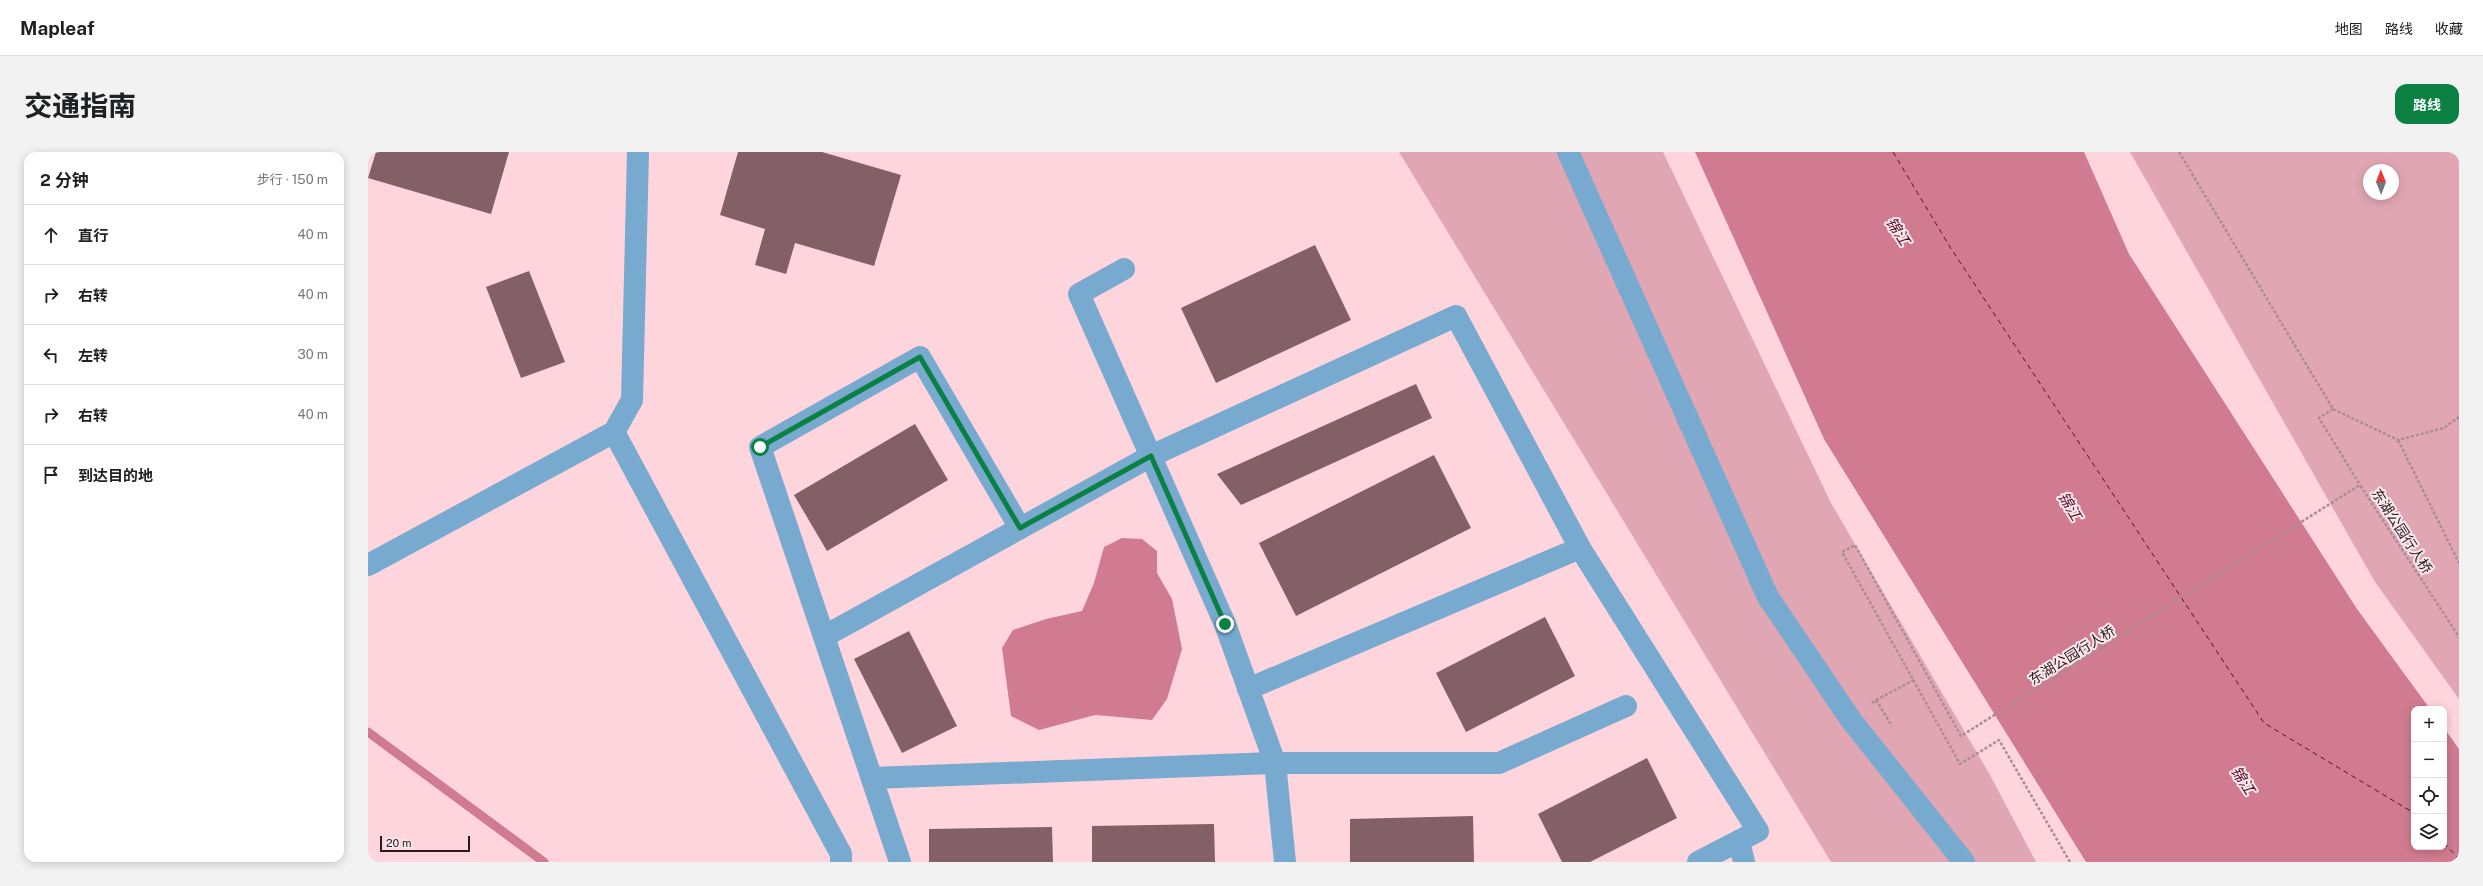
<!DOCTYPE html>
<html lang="zh">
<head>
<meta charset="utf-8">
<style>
	:root { --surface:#fff; --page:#f2f2f2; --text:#202124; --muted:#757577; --line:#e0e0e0; --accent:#0b8043 }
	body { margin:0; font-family:"Public Sans","Noto Sans SC",sans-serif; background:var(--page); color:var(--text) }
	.controls { position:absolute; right:12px; bottom:12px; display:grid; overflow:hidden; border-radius:8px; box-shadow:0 2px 10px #0003 }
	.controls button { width:36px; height:36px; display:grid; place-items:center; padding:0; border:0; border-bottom:1px solid var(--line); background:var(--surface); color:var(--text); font:20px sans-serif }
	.compass { position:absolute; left:1995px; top:12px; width:36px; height:36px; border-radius:50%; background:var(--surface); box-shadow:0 2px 10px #0003; rotate:359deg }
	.scale { position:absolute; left:12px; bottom:10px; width:90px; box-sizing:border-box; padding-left:4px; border:2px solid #27191c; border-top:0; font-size:11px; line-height:14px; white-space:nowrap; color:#27191c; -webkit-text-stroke:3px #fae9ec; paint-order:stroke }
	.stop { position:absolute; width:12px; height:12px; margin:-9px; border:3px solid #0b8043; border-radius:50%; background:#fff }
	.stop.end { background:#0b8043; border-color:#fff; box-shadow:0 1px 4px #0008 }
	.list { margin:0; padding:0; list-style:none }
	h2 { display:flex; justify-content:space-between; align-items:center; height:52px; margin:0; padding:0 16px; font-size:17px }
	h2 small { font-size:13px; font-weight:400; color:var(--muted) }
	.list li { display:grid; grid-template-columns:26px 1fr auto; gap:12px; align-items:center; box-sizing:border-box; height:60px; padding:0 16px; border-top:1px solid var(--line) }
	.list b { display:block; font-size:15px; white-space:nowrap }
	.list em { font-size:13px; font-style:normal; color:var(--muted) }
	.icon { flex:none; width:22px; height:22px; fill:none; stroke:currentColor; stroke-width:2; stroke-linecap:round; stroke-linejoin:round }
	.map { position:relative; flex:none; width:2091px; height:710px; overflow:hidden; border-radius:12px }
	header { display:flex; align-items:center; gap:24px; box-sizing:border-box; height:56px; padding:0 20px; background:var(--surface); border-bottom:1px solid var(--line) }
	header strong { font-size:19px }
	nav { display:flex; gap:22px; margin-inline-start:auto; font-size:14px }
	.intro { display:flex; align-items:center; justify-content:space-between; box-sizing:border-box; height:96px; padding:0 24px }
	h1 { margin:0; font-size:28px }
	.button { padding:10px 18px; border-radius:12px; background:var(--accent); color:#fff; font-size:14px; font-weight:700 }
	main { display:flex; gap:24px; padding:0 24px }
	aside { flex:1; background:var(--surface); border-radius:12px; box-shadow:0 2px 10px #0003 }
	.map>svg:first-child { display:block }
	.green { fill:#e0a6b3; fill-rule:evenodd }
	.water { fill:#d17b90 }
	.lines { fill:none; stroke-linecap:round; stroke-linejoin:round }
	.stream { stroke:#d17b90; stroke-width:9 }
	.ferry { stroke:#5b0d2b; stroke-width:1; stroke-dasharray:5 4; stroke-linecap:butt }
	.building { fill:#835f67 }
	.path { stroke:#ab8c93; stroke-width:2.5; stroke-dasharray:3 2; stroke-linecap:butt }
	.minor { stroke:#77aace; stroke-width:22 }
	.route { stroke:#0b8043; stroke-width:5 }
	.labels { text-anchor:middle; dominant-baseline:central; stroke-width:4; stroke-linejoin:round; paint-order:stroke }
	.street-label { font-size:14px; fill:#27191c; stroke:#fae9ec }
	.water-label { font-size:15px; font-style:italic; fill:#5b0d2b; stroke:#fae9ec }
</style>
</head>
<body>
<header>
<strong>Mapleaf</strong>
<nav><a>地图</a><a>路线</a><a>收藏</a></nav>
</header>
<div class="intro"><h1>交通指南</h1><a class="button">路线</a></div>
<main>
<aside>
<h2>2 分钟<small>步行 · 150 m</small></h2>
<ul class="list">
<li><svg class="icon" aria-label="ahead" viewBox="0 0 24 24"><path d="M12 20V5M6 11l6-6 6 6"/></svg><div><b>直行</b></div><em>40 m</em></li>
<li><svg class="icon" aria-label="right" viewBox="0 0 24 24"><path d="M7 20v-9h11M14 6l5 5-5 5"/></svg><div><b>右转</b></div><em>40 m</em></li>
<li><svg class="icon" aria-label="left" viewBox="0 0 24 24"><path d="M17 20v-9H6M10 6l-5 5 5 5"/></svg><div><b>左转</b></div><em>30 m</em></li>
<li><svg class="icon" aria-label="right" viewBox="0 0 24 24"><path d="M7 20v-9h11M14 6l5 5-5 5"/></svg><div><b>右转</b></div><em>40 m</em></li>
<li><svg class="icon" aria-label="arrive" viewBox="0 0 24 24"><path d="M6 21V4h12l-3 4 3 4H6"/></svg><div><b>到达目的地</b></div></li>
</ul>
</aside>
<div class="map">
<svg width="2091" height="710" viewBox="0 0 2091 710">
	<rect width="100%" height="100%" fill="#fed4dd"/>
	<!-- green -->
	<g class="green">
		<path d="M1031,0H1295L1463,351L1622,623L1668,710H1463Z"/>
		<path d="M1762,0H2091V547L2007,430ZM2001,18H2025V42H2001Z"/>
	</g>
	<!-- water -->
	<g class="water">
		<path d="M1327,0H1716L1761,102L1989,457L2062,557H2046V695H2076V576L2091,597V710H1718L1456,287Z"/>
		<path d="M754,386L774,387L789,399V421L804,447L814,497L799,547L784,568L727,563L671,578L643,564L634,496L645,478L678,467L714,459L726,431L736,395Z"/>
	</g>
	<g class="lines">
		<!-- stream -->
		<path class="stream" d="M0,580L176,710"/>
		<!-- ferry -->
		<g class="ferry">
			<path d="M1525,0L1582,95L1896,571L2046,661"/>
			<path d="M2076,691L2091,707"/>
		</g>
	</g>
	<!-- building -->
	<g class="building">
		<path d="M8,0H141L123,62L0,26Z"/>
		<path d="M370,0H454L533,23L506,114L427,91L418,122L387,113L397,77L352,63Z"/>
		<path d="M947,93L983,168L848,231L813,156Z"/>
		<path d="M161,119L197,210L153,226L118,135Z"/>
		<path d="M1048,232L1064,266L873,353L849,322Z"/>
		<path d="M547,272L580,328L459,399L426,343Z"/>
		<path d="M1066,303L1103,376L928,464L891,391Z"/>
		<path d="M1177,465L1207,524L1098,580L1068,521Z"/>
		<path d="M541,479L589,574L534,601L486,507Z"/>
		<path d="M1279,606L1309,666L1222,710H1194L1170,662Z"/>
		<path d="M1105,664L1106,710H982V667Z"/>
		<path d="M846,672L847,710H724V674Z"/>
		<path d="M684,675L685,710H561V677Z"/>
	</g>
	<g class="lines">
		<!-- path -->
		<g class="path">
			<path d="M1811,0L1965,257L2030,288L2076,276L2091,265"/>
			<path d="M1965,257L1951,266L1992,333"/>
			<path d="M2030,288L2091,411"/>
			<path d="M1508,548L1546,528"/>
			<path d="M1504,551L1508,548L1524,574"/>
			<path d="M1702,710L1631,588L1592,612L1474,400L1487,393L1593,584L1992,333L2091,485"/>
		</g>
		<!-- minor -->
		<g class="minor">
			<path d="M1200,0L1400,445L1483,568L1596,710"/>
			<path d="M756,117L711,142L857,472L907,611L917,710"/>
			<path d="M246,280L473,702V710"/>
			<path d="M0,413L246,280L264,248L270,0"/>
			<path d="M457,484L783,304L1088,164L1212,396L1390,679L1330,710"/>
			<path d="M880,537L1212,396"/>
			<path d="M504,626L907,611H1131L1258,554"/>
			<path d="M1371,689L1376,710"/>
			<path d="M532,710L392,295L552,205L652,376"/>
		</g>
	</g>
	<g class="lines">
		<!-- route -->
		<path class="route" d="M392,295L552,205L652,376L783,304L857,472"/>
	</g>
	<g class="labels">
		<!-- street labels -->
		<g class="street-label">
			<text transform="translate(2034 379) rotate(57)">东湖公园行人桥</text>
			<text transform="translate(1704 503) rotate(-32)">东湖公园行人桥</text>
		</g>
		<!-- water labels -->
		<g class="water-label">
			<text transform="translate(1530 79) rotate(57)">锦江</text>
			<text transform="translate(1702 354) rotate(59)">锦江</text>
			<text transform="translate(1875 628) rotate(57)">锦江</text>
		</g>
	</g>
</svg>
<div class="controls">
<button>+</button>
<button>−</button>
<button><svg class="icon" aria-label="locate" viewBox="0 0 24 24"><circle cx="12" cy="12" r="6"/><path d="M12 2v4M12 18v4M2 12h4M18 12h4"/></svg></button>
<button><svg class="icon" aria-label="layers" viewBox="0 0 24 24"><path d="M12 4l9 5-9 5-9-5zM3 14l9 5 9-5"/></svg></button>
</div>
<svg class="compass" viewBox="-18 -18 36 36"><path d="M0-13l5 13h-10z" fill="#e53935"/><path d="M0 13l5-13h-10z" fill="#757577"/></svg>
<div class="scale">20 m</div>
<div class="stop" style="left:392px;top:295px"></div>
<div class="stop end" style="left:857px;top:472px"></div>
</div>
</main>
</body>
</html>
